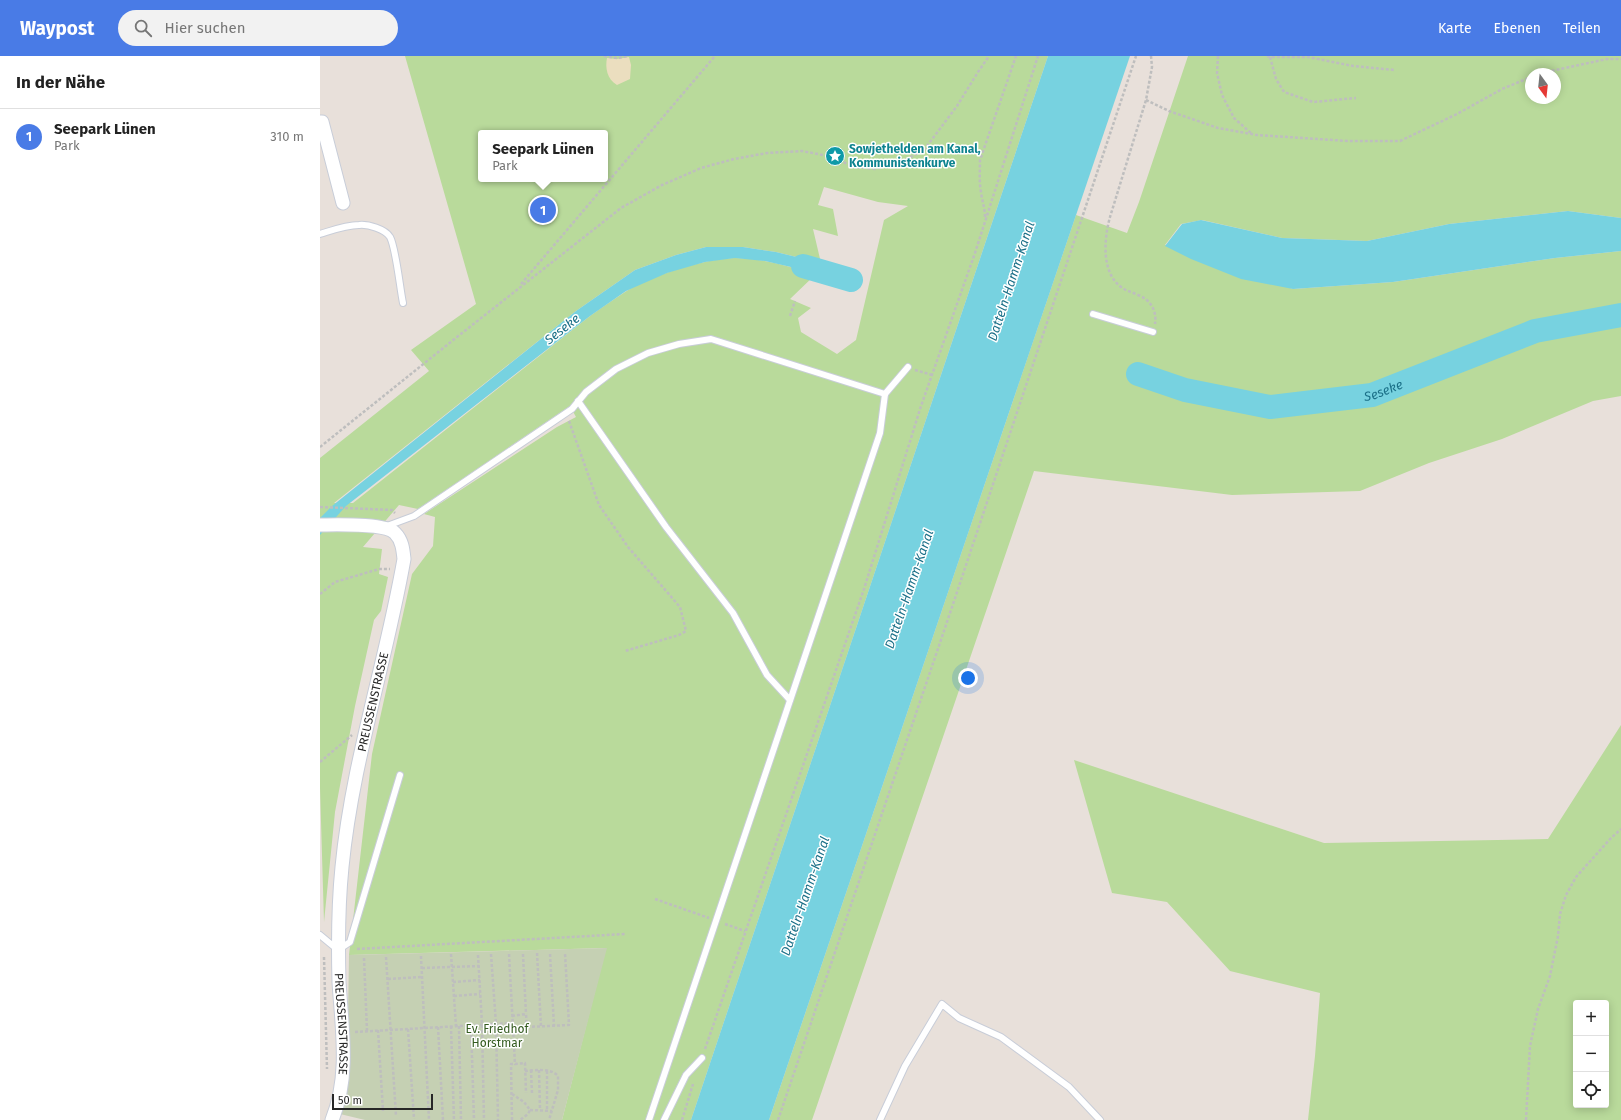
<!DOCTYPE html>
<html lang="de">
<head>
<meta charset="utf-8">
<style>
	:root { --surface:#fff; --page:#f2f2f2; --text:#222; --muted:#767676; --line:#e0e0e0; --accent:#497be6 }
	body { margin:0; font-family:"Fira Sans",sans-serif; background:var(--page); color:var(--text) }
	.controls { position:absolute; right:12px; bottom:12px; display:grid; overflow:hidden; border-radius:4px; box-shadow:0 2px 10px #0003 }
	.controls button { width:36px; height:36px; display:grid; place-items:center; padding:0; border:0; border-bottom:1px solid var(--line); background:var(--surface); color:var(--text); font:20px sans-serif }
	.compass { position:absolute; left:1205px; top:12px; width:36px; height:36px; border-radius:50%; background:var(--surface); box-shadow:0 2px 10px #0003; rotate:165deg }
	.scale { position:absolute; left:12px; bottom:10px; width:101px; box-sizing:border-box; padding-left:4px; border:2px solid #272727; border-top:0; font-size:11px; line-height:14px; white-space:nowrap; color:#272727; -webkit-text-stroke:3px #fff; paint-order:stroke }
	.you { position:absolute; left:648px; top:622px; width:14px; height:14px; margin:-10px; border:3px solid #fff; border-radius:50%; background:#1a73e8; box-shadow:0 0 0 6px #1a73e833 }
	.badge { display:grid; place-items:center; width:26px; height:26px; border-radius:50%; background:var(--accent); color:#fff; font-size:13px; font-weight:700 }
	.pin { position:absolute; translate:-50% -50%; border:2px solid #fff; box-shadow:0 1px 4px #0006 }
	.popup { position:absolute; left:158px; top:74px; width:130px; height:52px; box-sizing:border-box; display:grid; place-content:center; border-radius:4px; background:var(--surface); filter:drop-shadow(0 1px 3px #0005); font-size:13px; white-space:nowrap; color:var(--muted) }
	.popup b { font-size:15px; color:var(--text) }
	.popup::after { content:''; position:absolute; left:50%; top:100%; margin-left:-8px; border:8px solid transparent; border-top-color:var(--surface) }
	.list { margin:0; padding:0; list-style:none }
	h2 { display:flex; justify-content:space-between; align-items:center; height:52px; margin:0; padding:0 16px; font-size:17px }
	h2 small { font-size:13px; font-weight:400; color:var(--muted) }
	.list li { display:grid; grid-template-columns:26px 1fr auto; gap:12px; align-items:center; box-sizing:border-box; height:56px; padding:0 16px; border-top:1px solid var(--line) }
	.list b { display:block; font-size:15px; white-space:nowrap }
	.list p { margin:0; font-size:13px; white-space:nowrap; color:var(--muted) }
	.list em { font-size:13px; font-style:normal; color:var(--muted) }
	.icon { flex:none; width:22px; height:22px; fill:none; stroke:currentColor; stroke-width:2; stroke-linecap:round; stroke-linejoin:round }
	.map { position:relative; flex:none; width:1301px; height:1064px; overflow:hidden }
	header { display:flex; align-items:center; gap:24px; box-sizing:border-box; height:56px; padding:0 20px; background:var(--accent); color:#fff }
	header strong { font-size:19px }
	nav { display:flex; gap:22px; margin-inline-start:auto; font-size:14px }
	.search { width:280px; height:36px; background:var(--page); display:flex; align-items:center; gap:10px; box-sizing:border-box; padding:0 14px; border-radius:22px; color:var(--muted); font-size:15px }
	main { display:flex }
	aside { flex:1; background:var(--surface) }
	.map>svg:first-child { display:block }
	.green { fill:#b9da9b; fill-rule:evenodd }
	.sand { fill:#ebdebf }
	.cemetery { fill:#c5d0b3 }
	.water { fill:#77d2e0 }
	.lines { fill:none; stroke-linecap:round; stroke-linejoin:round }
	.river { stroke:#77d2e0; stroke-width:24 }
	.lane-casing { stroke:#c8cdd8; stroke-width:8 }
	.street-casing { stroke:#c8cdd8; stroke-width:15 }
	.path { stroke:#bebebe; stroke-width:2.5; stroke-dasharray:3 2; stroke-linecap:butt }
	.lane { stroke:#fff; stroke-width:6 }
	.street { stroke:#fff; stroke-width:13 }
	.labels { text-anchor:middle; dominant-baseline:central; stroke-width:3; stroke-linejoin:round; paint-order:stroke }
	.culture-label { font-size:12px; font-weight:bold; fill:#0d838f; stroke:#fff; text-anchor:start }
	.street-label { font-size:12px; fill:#272727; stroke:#fff }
	.park-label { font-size:12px; fill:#345b20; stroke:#fff }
	.water-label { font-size:13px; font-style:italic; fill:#1b7088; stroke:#fff }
</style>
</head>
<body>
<header>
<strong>Waypost</strong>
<div class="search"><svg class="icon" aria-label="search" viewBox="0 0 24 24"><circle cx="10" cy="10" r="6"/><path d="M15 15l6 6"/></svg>Hier suchen</div>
<nav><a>Karte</a><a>Ebenen</a><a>Teilen</a></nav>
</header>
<main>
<aside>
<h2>In der Nähe<small></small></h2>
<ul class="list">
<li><span class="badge">1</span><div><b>Seepark Lünen</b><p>Park</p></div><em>310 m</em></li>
</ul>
</aside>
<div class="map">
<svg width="1301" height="1064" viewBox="0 0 1301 1064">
	<rect width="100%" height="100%" fill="#e8e0da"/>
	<!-- green -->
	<g class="green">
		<path d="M85,0H728L371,1064H242L286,892L29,899L52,698L92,518L113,490L115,461L104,458L237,371L256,361L250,350L98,453L79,449L43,491L62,493L59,518L68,521L61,555L54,564L35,650L15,756L4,866L0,732V402L109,315L91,294L156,248ZM161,77H285V123H161ZM504,131L558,146L588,150L564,164L536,284L517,298L481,276L478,262L491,252L470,243L496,218C470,211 443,202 415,202C383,203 332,219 305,236C293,244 281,252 270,260L33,447H14L256,255L315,214L356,199L386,191H423L456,196L501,207L493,173L518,180L513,153L498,149Z"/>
		<path d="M868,0H1301V162L1248,155L1129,168L1047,185L962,182L882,164L861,168L845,189L973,233L1073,226L1235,202L1301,195V340L1273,345L1182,383L1109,407L1040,435L912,439L714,415L492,1064H449L756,159L807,177L819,146ZM1211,18H1235V42H1211Z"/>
		<path d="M1301,669V1064H988L995,1000L1000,937L910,915L847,846L792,837L754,704L1004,787L1228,783ZM1256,947H1286V1049H1256Z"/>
	</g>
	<!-- sand -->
	<path class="sand" d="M309,1L311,9L310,23L297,29C287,23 285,12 287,2L297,3Z"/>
	<!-- cemetery -->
	<path class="cemetery" d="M287,892L242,1064H45L20,1058L27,1025L29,899Z"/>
	<!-- water -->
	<g class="water">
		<path d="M728,0H810L449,1064H371Z"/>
		<path d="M1248,155L1301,162V195L1235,202L1073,226L973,233L921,223L871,203L845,190L862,168L881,164L962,182L1047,185L1129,168Z"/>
		<path d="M386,191H423L456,196L501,207L504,212L516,216L514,221L445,205L415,202L385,206L347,217L306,235L270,260L26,450L0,479V462L12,450L256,255L315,214L356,199Z"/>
	</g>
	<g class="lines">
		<!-- river -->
		<g class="river">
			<path d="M483,210L531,224"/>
			<path id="s1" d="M818,318L865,334L950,351L1052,339L1215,275L1301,259"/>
		</g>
		<!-- lane casing -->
		<g class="lane-casing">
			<g id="lane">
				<path d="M0,178C13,174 26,169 39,169C48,168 65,173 70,181C76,192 80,233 83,247"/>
				<path d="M773,258L833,276"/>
				<path d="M258,345L346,471L413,557L447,619L470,644"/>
				<path d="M67,470L94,460L252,353L266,336L296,313L328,297L359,288L391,283L565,338L588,311"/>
				<path d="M0,879L18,894L30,886L80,719"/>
				<path d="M329,1064L560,377L565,338"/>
				<path d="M344,1064L366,1019L382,1002"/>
				<path d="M560,1064L585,1010L622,948L639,962L681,981L749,1031L780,1064"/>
			</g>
		</g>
		<!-- street casing -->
		<g class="street-casing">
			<g id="street">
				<path d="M0,66H2L23,147"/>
				<path id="s2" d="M0,469C15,469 65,467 75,477C82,484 83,493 84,503C66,606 32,707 22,811C18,850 18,888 19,926C22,973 30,1020 12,1064"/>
			</g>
		</g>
		<!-- path -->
		<g class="path">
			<path d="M284,0L297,2L309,0"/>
			<path d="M831,0L832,11L826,44L790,161C784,183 781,216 801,231C806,235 812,236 818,239C831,244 837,255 835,268"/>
			<path d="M898,0L897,17L902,39L914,62L932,78"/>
			<path d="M947,0L950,1H988L1033,10L1075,14"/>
			<path d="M950,1L956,23L964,36L993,46L1036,42"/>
			<path d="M1217,18L1287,3H1301"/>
			<path d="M826,44L849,55L898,72L937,79L1028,85H1080L1137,58L1182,33L1211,21"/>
			<path d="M665,161C665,152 662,145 661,136C659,125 660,115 660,104L696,0"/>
			<path d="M201,228L395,0"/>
			<path d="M470,260L475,245"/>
			<path d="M595,314L612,319"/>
			<path d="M249,365L279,449L308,491L360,551L366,575L359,579L305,595"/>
			<path d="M0,391L137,281L301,152L342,129L381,112L414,103L447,97L482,95L513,101L534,111L555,113L583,105L604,94L637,50L658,16L669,0"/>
			<path d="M0,451L72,454L75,457"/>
			<path d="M0,538L15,526L59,513H70"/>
			<path d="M0,706L32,679"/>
			<path d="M335,843L389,862"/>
			<path d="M405,868L425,875"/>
			<path d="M37,893L305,878"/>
			<path d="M217,897L221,971"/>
			<path d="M131,898L136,970"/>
			<path d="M171,898L176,968L178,1064"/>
			<path d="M189,898L195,1008L205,1007L206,1037"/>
			<path d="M203,898L206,958"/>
			<path d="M230,898L234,970"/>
			<path d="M158,899L162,968L164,1064"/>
			<path d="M101,900L109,1064"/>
			<path d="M4,901L7,1013"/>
			<path d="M66,901L76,1060"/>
			<path d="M44,902L47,975"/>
			<path d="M102,912L159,910"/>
			<path d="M68,923L102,921"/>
			<path d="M133,926L160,924"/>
			<path d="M134,940L160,938"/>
			<path d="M192,960L206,958L207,971L193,973"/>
			<path d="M151,969L154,1064"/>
			<path d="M131,970L134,1064"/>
			<path d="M139,970L141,1064"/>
			<path d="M118,971L123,1064"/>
			<path d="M207,971L249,969L245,897"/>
			<path d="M88,973L94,1063"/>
			<path d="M58,974L63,1055"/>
			<path d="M35,976L192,967"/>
			<path d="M385,993L544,533L601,350L655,197L718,0"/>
			<path d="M211,1014L212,1037"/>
			<path d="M219,1014L220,1054"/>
			<path d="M205,1015C216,1014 231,1012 238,1020V1034L229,1064"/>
			<path d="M227,1015V1054"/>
			<path d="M192,1038L204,1046L210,1054L208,1058L200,1064"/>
			<path d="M210,1054L232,1055"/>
			<path d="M192,1064L191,1008H195"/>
			<path d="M362,1064L373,1028"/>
			<path d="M458,1064L625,572L816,0"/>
			<path d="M1206,1064L1210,990L1218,953L1230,920L1238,880L1240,858L1246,839L1256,821L1291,782L1301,773"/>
		</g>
		<!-- lane -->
		<use href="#lane" class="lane"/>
		<!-- street -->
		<use href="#street" class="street"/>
	</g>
	<!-- icons -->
	<defs>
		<g id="sight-disc" transform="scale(1)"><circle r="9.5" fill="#0f9aa8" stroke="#fff"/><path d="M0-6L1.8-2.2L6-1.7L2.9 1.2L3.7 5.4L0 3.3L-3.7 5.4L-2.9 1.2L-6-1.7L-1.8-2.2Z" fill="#fff"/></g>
	</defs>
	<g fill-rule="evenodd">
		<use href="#sight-disc" x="515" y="100"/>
	</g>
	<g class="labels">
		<!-- culture labels -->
		<g class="culture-label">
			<text x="529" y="93">Sowjethelden am Kanal,<tspan x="529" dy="14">Kommunistenkurve</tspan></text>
		</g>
		<!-- street labels -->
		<g class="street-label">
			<text transform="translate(53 646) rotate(-77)">PREUSSENSTRASSE</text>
			<text stroke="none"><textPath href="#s2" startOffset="576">PREUSSENSTRASSE</textPath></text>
		</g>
		<!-- park labels -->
		<g class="park-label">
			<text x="177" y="973">Ev. Friedhof<tspan x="177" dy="14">Horstmar</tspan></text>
		</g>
		<!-- water labels -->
		<g class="water-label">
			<text transform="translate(691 225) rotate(-72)">Datteln-Hamm-Kanal</text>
			<text transform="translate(242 273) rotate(-38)">Seseke</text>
			<text stroke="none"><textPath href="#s1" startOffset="251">Seseke</textPath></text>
			<text transform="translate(589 533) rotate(-71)">Datteln-Hamm-Kanal</text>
			<text transform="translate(485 840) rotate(-71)">Datteln-Hamm-Kanal</text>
		</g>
	</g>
</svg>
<div class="controls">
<button>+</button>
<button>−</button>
<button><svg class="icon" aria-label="locate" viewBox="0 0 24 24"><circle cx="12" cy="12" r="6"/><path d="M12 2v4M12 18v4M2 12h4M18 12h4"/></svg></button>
</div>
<svg class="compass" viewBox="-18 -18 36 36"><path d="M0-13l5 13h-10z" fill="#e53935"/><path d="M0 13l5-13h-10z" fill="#767676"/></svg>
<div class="scale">50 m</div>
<div class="you"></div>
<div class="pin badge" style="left:223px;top:154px">1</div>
<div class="popup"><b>Seepark Lünen</b>Park</div>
</div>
</main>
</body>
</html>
